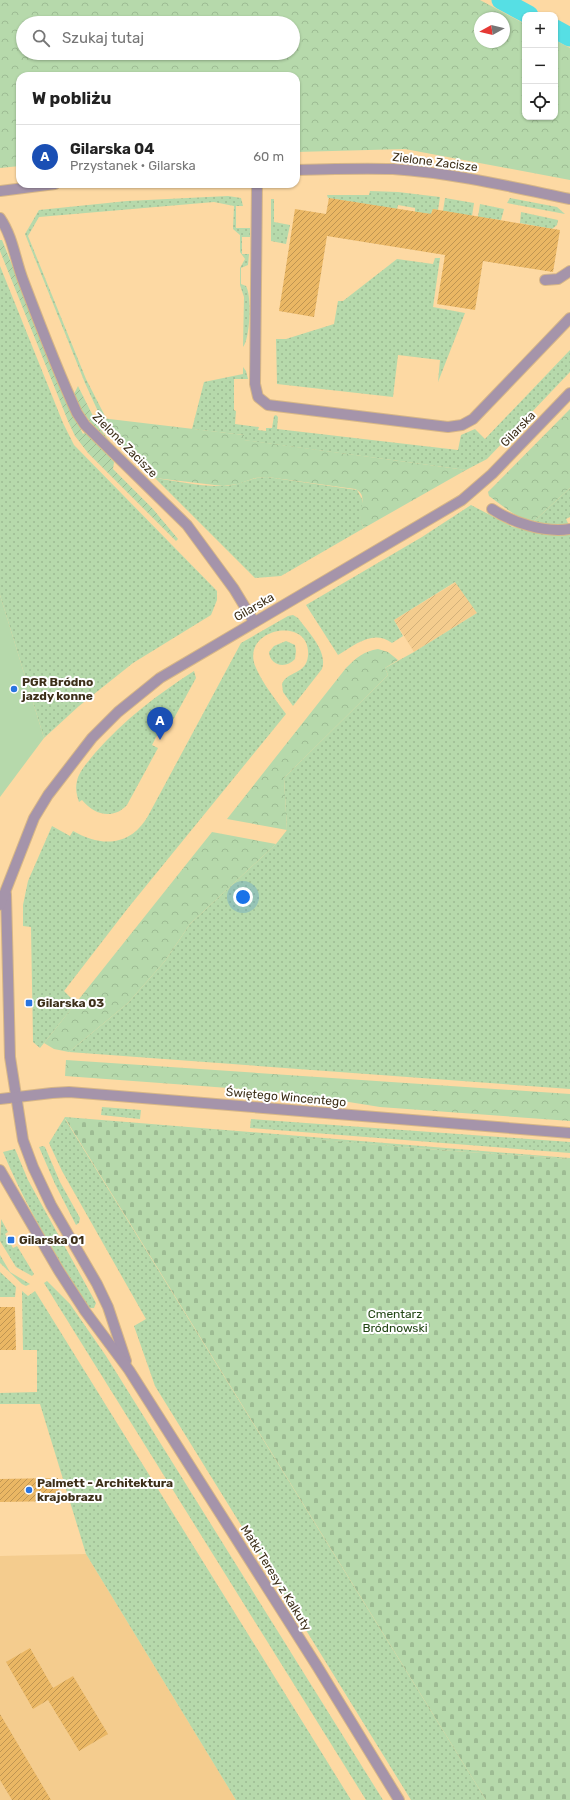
<!DOCTYPE html>
<html lang="pl">
<head>
<meta charset="utf-8">
<style>
	:root { --surface:#fff; --page:#f6f6f6; --text:#222; --muted:#767676; --line:#e0e0e0; --accent:#0f766e }
	body { margin:0; font-family:Rubik,sans-serif; background:var(--page); color:var(--text) }
	.controls { position:absolute; right:12px; top:12px; display:grid; overflow:hidden; border-radius:8px; box-shadow:0 1px 3px #0004 }
	.controls button { width:36px; height:36px; display:grid; place-items:center; padding:0; border:0; border-bottom:1px solid var(--line); background:var(--surface); color:var(--text); font:20px sans-serif }
	.compass { position:absolute; left:474px; top:12px; width:36px; height:36px; border-radius:50%; background:var(--surface); box-shadow:0 1px 3px #0004; rotate:262deg }
	.you { position:absolute; left:243px; top:897px; width:14px; height:14px; margin:-10px; border:3px solid #fff; border-radius:50%; background:#1a73e8; box-shadow:0 0 0 6px #1a73e833 }
	.badge { display:grid; place-items:center; width:26px; height:26px; border-radius:50%; background:var(--accent); color:#fff; font-size:13px; font-weight:700 }
	.pin { position:absolute; translate:-50% -33px; filter:drop-shadow(0 1px 2px #0008) }
	.pin::after { content:''; position:absolute; top:21px; width:14px; height:12px; background:inherit; clip-path:polygon(0 0,100% 0,50% 100%) }
	.list { margin:0; padding:0; list-style:none }
	h2 { display:flex; justify-content:space-between; align-items:center; height:52px; margin:0; padding:0 16px; font-size:17px }
	h2 small { font-size:13px; font-weight:400; color:var(--muted) }
	.list li { display:grid; grid-template-columns:26px 1fr auto; gap:12px; align-items:center; box-sizing:border-box; height:64px; padding:0 16px; border-top:1px solid var(--line) }
	.list b { display:block; font-size:15px; white-space:nowrap }
	.list p { margin:0; font-size:13px; white-space:nowrap; color:var(--muted) }
	.list em { font-size:13px; font-style:normal; color:var(--muted) }
	.icon { flex:none; width:22px; height:22px; fill:none; stroke:currentColor; stroke-width:2; stroke-linecap:round; stroke-linejoin:round }
	.map { position:relative; flex:none; width:570px; height:1800px; overflow:hidden }
	.search { position:absolute; background:var(--surface); box-shadow:0 1px 3px #0004; left:16px; top:16px; width:284px; height:44px; display:flex; align-items:center; gap:10px; box-sizing:border-box; padding:0 14px; border-radius:22px; color:var(--muted); font-size:15px }
	.panel { position:absolute; background:var(--surface); box-shadow:0 1px 3px #0004; left:16px; top:72px; width:284px; height:116px; border-radius:12px }
	.map>svg:first-child { display:block }
	.built { fill:#f4cc8e }
	.industrial { fill:url(#industrial-furrows) }
	.grass { fill:url(#grass-dots) }
	.forest { fill:url(#forest-crowns); fill-rule:evenodd }
	.cemetery { fill:url(#cemetery-stones) }
	.park { fill:#b6d9ab }
	.garden { fill:url(#garden-furrows) }
	.lines { fill:none; stroke-linecap:round; stroke-linejoin:round }
	.canal { stroke:#56dfe4; stroke-width:19 }
	.building { fill:url(#building-hatch) }
	.minor-casing { stroke:#d7b787; stroke-width:12 }
	.minor { stroke:#a594aa; stroke-width:10 }
	.poi-dot { fill:#2975e1; stroke:#fff; stroke-width:1.5 }
	.labels { text-anchor:middle; dominant-baseline:central; stroke-width:4; stroke-linejoin:round; paint-order:stroke }
	.street-label { font-size:12px; fill:#3d2f19; stroke:#fff }
	.poi-label { font-size:12px; font-weight:bold; fill:#3d2f19; stroke:#fff; text-anchor:start }
	.park-label { font-size:12px; fill:#224614; stroke:#fff }
</style>
</head>
<body>
<div class="map">
<svg width="570" height="1800" viewBox="0 0 570 1800">
	<defs>
		<pattern id="industrial-furrows" width="10" height="10" patternUnits="userSpaceOnUse"><rect width="10" height="10" fill="#f4cc8e"/><path d="M-1 1l2-2M0 10L10 0M9 11l2-2" fill="none" stroke="#d2b07a"/></pattern>
		<pattern id="grass-dots" width="8" height="8" patternUnits="userSpaceOnUse"><rect width="8" height="8" fill="#b6d9ab"/><path d="M2 2h.1M6 6h.1" fill="none" stroke="#9dbb93" stroke-width="1.8" stroke-linecap="round"/></pattern>
		<pattern id="forest-crowns" width="20" height="18" patternUnits="userSpaceOnUse"><rect width="20" height="18" fill="#b6d9ab"/><path d="M2 6a3 3 0 1 1 6 0M12 15a3 3 0 1 1 6 0" fill="none" stroke="#9dbb93"/></pattern>
		<pattern id="cemetery-stones" width="16" height="16" patternUnits="userSpaceOnUse"><rect width="16" height="16" fill="#b6d9ab"/><path d="M2 7V4a2 2 0 0 1 4 0v3zM10 15v-3a2 2 0 0 1 4 0v3z" fill="#9dbb93"/></pattern>
		<pattern id="garden-furrows" width="10" height="10" patternUnits="userSpaceOnUse"><rect width="10" height="10" fill="#b6d9ab"/><path d="M-1 1l2-2M0 10L10 0M9 11l2-2" fill="none" stroke="#9dbb93"/></pattern>
		<pattern id="building-hatch" width="6" height="6" patternUnits="userSpaceOnUse"><rect width="6" height="6" fill="#eab764"/><path d="M-1 1l2-2M0 6l6-6M5 7l2-2" fill="none" stroke="#bf9552"/></pattern>
	</defs>
	<rect width="100%" height="100%" fill="#fdd9a3"/>
	<!-- built -->
	<path class="built" d="M86,1554L236,1800H0V1556Z"/>
	<!-- industrial -->
	<path class="industrial" d="M456,582L477,613L414,652L394,620Z"/>
	<!-- grass -->
	<g class="grass">
		<path d="M370,191L398,192L440,197L438,210L433,209L431,214L415,212V208L398,205L397,209L328,198L327,195H369Z"/>
		<path d="M228,196L241,198L243,206H236V228H250V237H242V254H249L248,265L241,268V284L246,286C252,296 250,339 243,347L244,297L240,285V268L245,259L240,252V235L233,229L234,206L214,202L39,217L28,236L86,379L106,418H101L85,383L25,234L39,210L127,201Z"/>
		<path d="M445,198L474,203L472,216L443,211Z"/>
		<path d="M510,198L557,207L565,214L507,203Z"/>
		<path d="M271,199H274V222L290,225L286,244L271,241Z"/>
		<path d="M480,204L504,209L501,220L478,217Z"/>
		<path d="M521,212L558,220L557,225L552,229L520,223Z"/>
		<path d="M435,258H440L433,307L465,313L438,382L440,360L398,355L393,397L277,384L276,339H286L334,324L338,301H343L397,259L433,264Z"/>
		<path d="M0,266L63,423L74,445L217,591V600L211,615L133,663L79,706L44,738L0,595Z"/>
		<path d="M570,350V372L487,459L466,470L243,440L244,435L192,429L204,382L243,374V367L246,371L248,379H234V410L236,411L235,424L259,427L258,430L266,431V428H272L274,416L276,415L278,417L277,429L458,450L461,435L475,429L485,439Z"/>
		<path d="M267,477L357,490L362,499C364,510 357,515 364,528L281,576L255,578L155,478C177,481 201,487 224,486C239,486 251,477 267,477Z"/>
		<path d="M570,488V517L566,519L569,525L562,526L533,522Z"/>
		<path d="M471,505L513,527L555,534L570,533V1089L69,1052L128,1003L165,961L190,924L276,844L287,830L284,778L388,675L385,668L414,652L477,613L455,582L394,620L403,636L392,643C373,629 355,645 338,655L306,605L422,537Z"/>
		<path d="M293,615L298,618C308,632 328,651 322,669L293,706L283,692L282,684C287,671 306,675 308,656C312,614 238,628 256,668C263,684 276,700 286,714L128,908L64,991L76,1003L40,1048L33,1042L31,927L23,926V905L28,881L52,826L70,836L73,831C101,847 130,847 148,816L241,643L288,616Z"/>
		<path d="M286,641L295,645L296,651L295,659C286,669 270,666 269,652L274,646Z"/>
		<path d="M194,671L196,678L167,731L161,728L152,745L158,748L127,805C113,820 94,815 82,800L79,802C77,796 75,789 77,781C79,771 88,762 95,753C124,720 158,694 194,671Z"/>
		<path d="M102,1107L141,1110L140,1119L101,1115Z"/>
		<path d="M65,1117L570,1158V1159L439,1150L65,1119L486,1800H411L155,1386L134,1326L146,1319L62,1171L49,1143Z"/>
		<path d="M251,1119L570,1142V1153L250,1128Z"/>
		<path d="M43,1146L45,1147L60,1182L80,1218L79,1223L76,1225L55,1184L39,1147Z"/>
		<path d="M15,1149L28,1180L96,1303L94,1308H89C57,1258 26,1207 3,1152Z"/>
		<path d="M1,1219L8,1232L5,1234L13,1248L17,1246L34,1274L32,1276L16,1267L0,1241Z"/>
		<path d="M0,1255L10,1272L30,1284L26,1286L22,1284L0,1263Z"/>
		<path d="M0,1272L16,1287L15,1297H0Z"/>
		<path d="M47,1281L70,1304L106,1356L383,1800H366L44,1283Z"/>
		<path d="M22,1291L28,1296L35,1291L351,1800H236L86,1554L40,1404H0V1393L37,1392V1350H23Z"/>
	</g>
	<!-- forest -->
	<g class="forest">
		<path d="M0,0H480L525,24V117H555V40L570,48V180L405,149L296,152V76H20V166L0,168ZM480,18H504V42H480ZM23,23H293V53H23Z"/>
		<path d="M570,409V488L533,522C516,518 503,506 489,496L488,492Z"/>
		<path d="M101,418L244,435V440L466,470L364,528C362,524 360,520 360,515C360,506 368,495 355,489L267,477L255,478L238,484L223,486L155,478L119,442Z"/>
		<path d="M378,649L388,652L398,660L385,668L388,675L284,778L287,830L227,819L346,668C356,658 364,651 378,649Z"/>
		<path d="M212,832L276,844L190,924L165,961L128,1003L69,1052L54,1049L44,1043Z"/>
		<path d="M66,1060L570,1094V1121L380,1107L330,1099L242,1089L65,1076Z"/>
	</g>
	<!-- cemetery -->
	<path class="cemetery" d="M65,1118L439,1150L570,1159V1800H486Z"/>
	<!-- park -->
	<path class="park" d="M0,595L44,738L0,797Z"/>
	<!-- garden -->
	<g class="garden">
		<path d="M0,240H2L68,405L83,434L86,432L114,462L113,469L153,509L178,539L176,541L88,453L75,436L68,421L0,251Z"/>
		<path d="M78,386L98,426L114,447C98,431 82,416 74,394Z"/>
	</g>
	<g class="lines">
		<!-- canal -->
		<g class="canal">
			<path d="M501,0L529,15"/>
			<path d="M555,29L570,37"/>
		</g>
	</g>
	<!-- building -->
	<g class="building">
		<path d="M329,198L431,214L433,209L560,230L553,272L483,261L475,310L437,304L445,255L327,236L314,317L279,311L295,209L326,214Z"/>
		<path d="M0,1307H15L16,1350H0Z"/>
		<path d="M58,1478L59,1501L0,1502V1479Z"/>
		<path d="M30,1648L53,1688L73,1676L108,1734L79,1751L48,1700L33,1709L6,1662Z"/>
		<path d="M0,1714L51,1800H12L0,1780Z"/>
	</g>
	<g class="lines">
		<!-- minor casing -->
		<g class="minor-casing">
			<g id="minor">
				<path d="M296,170C328,169 361,168 393,169C453,173 512,187 570,199"/>
				<path d="M257,184L255,384L258,397L268,405L448,427L462,425L473,419L570,318"/>
				<path d="M0,191L55,184"/>
				<path d="M0,218C13,237 15,259 23,280C40,325 57,370 77,413L85,425L187,525L234,589L254,622"/>
				<path d="M545,280L558,279L570,271"/>
				<path d="M492,509C513,523 545,533 570,529"/>
				<path d="M6,894L10,1057L23,1140L33,1167L51,1205L97,1284L108,1307L126,1361"/>
				<path d="M0,905L34,818L48,795L92,738L118,712L160,678L462,500L492,474L570,393"/>
				<path d="M0,1099L52,1093L69,1092L570,1133"/>
				<path d="M0,1170L59,1271L85,1311L129,1370L317,1666L399,1800"/>
			</g>
		</g>
		<!-- minor -->
		<use href="#minor" class="minor"/>
	</g>
	<!-- markers -->
	<g class="poi-dot">
		<circle cx="14" cy="689" r="4"/>
		<rect x="25" y="999" width="8" height="8" rx="2"/>
		<rect x="7" y="1236" width="8" height="8" rx="2"/>
		<circle cx="29" cy="1490" r="4"/>
	</g>
	<g class="labels">
		<!-- street labels -->
		<g class="street-label">
			<text transform="translate(435 162) rotate(7)">Zielone Zacisze</text>
			<text transform="translate(518 429) rotate(-46)">Gilarska</text>
			<text transform="translate(125 445) rotate(45)">Zielone Zacisze</text>
			<text transform="translate(254 607) rotate(-30)">Gilarska</text>
			<text transform="translate(286 1097) rotate(5)">Świętego Wincentego</text>
			<text transform="translate(276 1578) rotate(58)">Matki Teresy z Kalkuty</text>
		</g>
		<!-- poi labels -->
		<g class="poi-label">
			<text x="22" y="682">PGR Bródno<tspan x="22" dy="14">jazdy konne</tspan></text>
			<text x="37" y="1003">Gilarska 03</text>
			<text x="19" y="1240">Gilarska 01</text>
			<text x="37" y="1483">Palmett - Architektura<tspan x="37" dy="14">krajobrazu</tspan></text>
		</g>
		<!-- park labels -->
		<g class="park-label">
			<text x="395" y="1314">Cmentarz<tspan x="395" dy="14">Bródnowski</tspan></text>
		</g>
	</g>
</svg>
<div class="controls">
<button>+</button>
<button>−</button>
<button><svg class="icon" aria-label="locate" viewBox="0 0 24 24"><circle cx="12" cy="12" r="6"/><path d="M12 2v4M12 18v4M2 12h4M18 12h4"/></svg></button>
</div>
<svg class="compass" viewBox="-18 -18 36 36"><path d="M0-13l5 13h-10z" fill="#e53935"/><path d="M0 13l5-13h-10z" fill="#767676"/></svg>
<div class="you"></div>
<div class="pin badge" style="left:160px;top:740px;background:#1a4fb4">A</div>
<div class="search"><svg class="icon" aria-label="search" viewBox="0 0 24 24"><circle cx="10" cy="10" r="6"/><path d="M15 15l6 6"/></svg>Szukaj tutaj</div>
<section class="panel">
<h2>W pobliżu<small></small></h2>
<ul class="list">
<li><span class="badge" style="background:#1a4fb4">A</span><div><b>Gilarska 04</b><p>Przystanek · Gilarska</p></div><em>60 m</em></li>
</ul>
</section>
</div>
</body>
</html>
